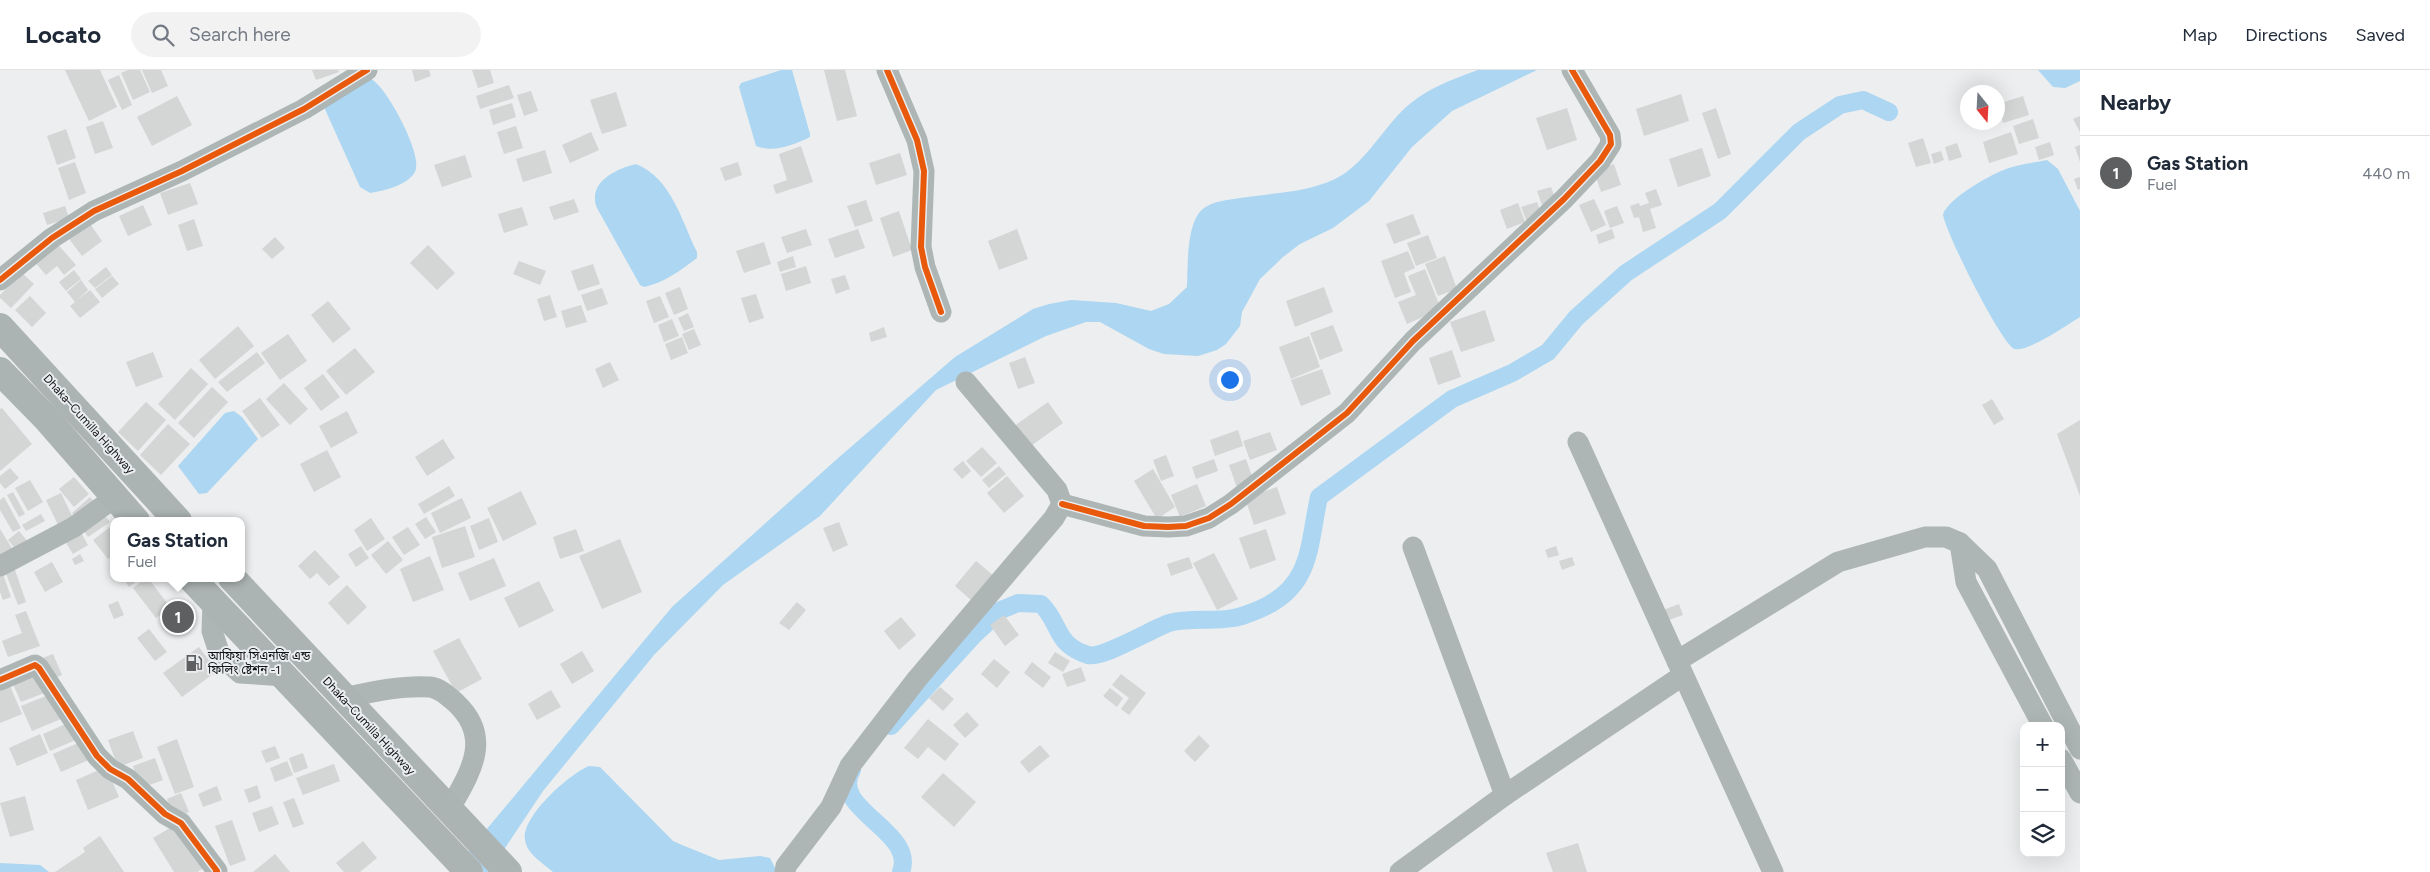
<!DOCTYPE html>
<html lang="en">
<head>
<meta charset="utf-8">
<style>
	:root { --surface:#fff; --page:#f2f2f3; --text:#1f2937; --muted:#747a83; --line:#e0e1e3; --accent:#5e5f60 }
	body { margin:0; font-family:Figtree,"Noto Sans Bengali",sans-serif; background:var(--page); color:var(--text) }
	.controls { position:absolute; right:15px; bottom:15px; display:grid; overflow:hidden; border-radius:10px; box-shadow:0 5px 20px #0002 }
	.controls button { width:45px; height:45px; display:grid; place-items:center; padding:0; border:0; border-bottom:1px solid var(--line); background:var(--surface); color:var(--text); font:25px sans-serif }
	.compass { position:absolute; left:1960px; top:15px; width:45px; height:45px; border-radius:50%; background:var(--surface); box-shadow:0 5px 20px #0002; rotate:162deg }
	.you { position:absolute; left:1229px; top:309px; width:18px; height:18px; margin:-12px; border:4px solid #fff; border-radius:50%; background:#1a73e8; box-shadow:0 0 0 8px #1a73e833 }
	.badge { display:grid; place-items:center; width:32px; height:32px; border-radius:50%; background:var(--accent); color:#fff; font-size:16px; font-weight:700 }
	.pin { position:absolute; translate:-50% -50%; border:2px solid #fff; box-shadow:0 1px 5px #0006 }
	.popup { position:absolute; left:110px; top:447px; width:135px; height:65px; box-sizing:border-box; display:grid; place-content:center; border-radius:10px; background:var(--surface); filter:drop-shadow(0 1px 4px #0005); font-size:16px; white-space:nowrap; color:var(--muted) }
	.popup b { font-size:19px; color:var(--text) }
	.popup::after { content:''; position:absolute; left:50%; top:100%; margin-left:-10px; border:10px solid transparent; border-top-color:var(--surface) }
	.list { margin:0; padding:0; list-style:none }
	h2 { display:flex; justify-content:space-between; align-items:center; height:65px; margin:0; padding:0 20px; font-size:21px }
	h2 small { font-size:16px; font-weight:400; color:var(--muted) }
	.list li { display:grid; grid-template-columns:32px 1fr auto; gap:15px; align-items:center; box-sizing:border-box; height:75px; padding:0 20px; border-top:1px solid var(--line) }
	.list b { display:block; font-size:19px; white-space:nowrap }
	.list p { margin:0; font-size:16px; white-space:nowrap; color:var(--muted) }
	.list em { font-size:16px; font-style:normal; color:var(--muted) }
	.icon { flex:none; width:28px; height:28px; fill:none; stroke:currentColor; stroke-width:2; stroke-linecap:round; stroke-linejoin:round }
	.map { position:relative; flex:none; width:2080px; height:802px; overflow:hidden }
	header { display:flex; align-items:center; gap:30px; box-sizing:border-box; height:70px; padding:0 25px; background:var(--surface); border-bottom:1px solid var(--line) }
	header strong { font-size:24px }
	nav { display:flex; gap:28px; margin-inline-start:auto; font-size:18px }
	.search { width:350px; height:45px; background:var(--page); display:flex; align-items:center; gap:12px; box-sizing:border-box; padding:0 18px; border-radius:28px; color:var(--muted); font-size:19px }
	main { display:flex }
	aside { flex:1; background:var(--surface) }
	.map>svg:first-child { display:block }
	.water { fill:#acd6f2 }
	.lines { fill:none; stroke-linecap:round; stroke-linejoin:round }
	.canal { stroke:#acd6f2; stroke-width:18 }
	.building { fill:#d4d5d5 }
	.minor { stroke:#adb6b4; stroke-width:21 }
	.highway { stroke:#acb3b3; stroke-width:28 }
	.cycleway-casing { stroke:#ebeef0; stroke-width:9 }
	.cycleway { stroke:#e8590c; stroke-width:6 }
	.labels { text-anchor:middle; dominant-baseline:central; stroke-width:4; stroke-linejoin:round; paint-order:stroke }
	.street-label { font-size:12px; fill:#111213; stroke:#ebeef0 }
	.poi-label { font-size:12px; fill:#111213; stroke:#ebeef0; text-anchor:start }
</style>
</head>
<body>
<header>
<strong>Locato</strong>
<div class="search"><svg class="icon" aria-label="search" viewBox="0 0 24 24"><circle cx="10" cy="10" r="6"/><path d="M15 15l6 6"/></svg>Search here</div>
<nav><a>Map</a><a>Directions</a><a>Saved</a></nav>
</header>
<main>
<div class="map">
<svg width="2080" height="802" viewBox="0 0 2080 802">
	<rect width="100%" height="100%" fill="#eceeef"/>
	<!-- water -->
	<g class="water">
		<path d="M781,0H792L810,64V67C794,75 773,83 756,76L739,17L741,13Z"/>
		<path d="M1478,0H1537L1452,41L1412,77L1369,131L1333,158L1300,174L1283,187L1260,209L1242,242L1240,256L1226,274L1217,280L1198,286L1164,284L1149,279L1100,252H1086L1046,266L936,320L820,446L723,515L654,585L543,721L489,802H451L672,537L837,389L955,287L1033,239L1049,234L1071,230L1116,233L1151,241L1169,234L1187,217C1188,196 1186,151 1204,138C1214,131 1227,130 1240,128C1270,123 1304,123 1333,110C1362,97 1380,63 1402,41C1425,19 1448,11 1478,0Z"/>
		<path d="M2038,0H2080V11L2065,18L2053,17Z"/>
		<path d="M371,9C387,17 421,82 416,99C412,114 384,121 370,123L360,117L324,37Z"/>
		<path d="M2047,90L2058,99L2080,141V247C2067,255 2028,282 2015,279C2003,277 1944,160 1943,144C1950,127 1991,104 2009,98C2021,94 2034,93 2047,90Z"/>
		<path d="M636,94C672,109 681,150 697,182V188C681,200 664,213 644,217L640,215L597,138C587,113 615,99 636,94Z"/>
		<path d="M234,341L242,347L258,369L207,423L199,424L178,396L225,343Z"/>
		<path d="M589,696L600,697L673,771L682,775L719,790L760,786L770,788L777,802H553C543,793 527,784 525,770C521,747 569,704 589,696Z"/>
		<path d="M0,793L40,795L49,802H0Z"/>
	</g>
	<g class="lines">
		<!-- canal -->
		<g class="canal">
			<path d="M891,656L974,565L1001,540L1018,533L1041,534C1062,555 1054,574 1088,585C1102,589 1152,559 1169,553C1189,547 1213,552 1233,548C1242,547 1250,543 1258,540C1313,517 1308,476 1319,427L1452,329L1512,303L1548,282L1576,248L1626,203L1720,141L1799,62L1840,35L1863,30L1889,42"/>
			<path d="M852,700C828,739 917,761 901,802"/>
		</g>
	</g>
	<!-- building -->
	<g class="building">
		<path d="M65,0H100L117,37L89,51Z"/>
		<path d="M128,0H140L150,22L133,30L121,3Z"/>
		<path d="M142,0H161L168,16L152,23Z"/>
		<path d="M312,0H338L339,2L316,10Z"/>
		<path d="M412,0H429L431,6L415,12Z"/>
		<path d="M472,0H490L494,13L478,18Z"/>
		<path d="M824,0H845L857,46L837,51Z"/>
		<path d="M119,5L132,35L122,40L108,10Z"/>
		<path d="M509,15L514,28L480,39L476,26Z"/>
		<path d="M531,21L538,41L524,46L517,25Z"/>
		<path d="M616,22L627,56L602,64L590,30Z"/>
		<path d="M1681,24L1689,51L1644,66L1636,39Z"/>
		<path d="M177,26L192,55L152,76L137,47Z"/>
		<path d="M2023,26L2029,45L2003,53L1998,34Z"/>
		<path d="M512,33L516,47L493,55L489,40Z"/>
		<path d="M1567,38L1577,70L1547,80L1536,48Z"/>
		<path d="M1716,38L1731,84L1718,89L1702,43Z"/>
		<path d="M2080,46V62L2073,49Z"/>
		<path d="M2033,49L2039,68L2019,74L2013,56Z"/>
		<path d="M103,51L113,78L95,84L86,57Z"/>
		<path d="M516,56L523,78L504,84L497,62Z"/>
		<path d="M66,59L76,88L57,95L47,66Z"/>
		<path d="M591,62L599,80L570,93L562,75Z"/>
		<path d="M2011,62L2018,84L1989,93L1983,72Z"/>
		<path d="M1923,68L1931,93L1916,97L1908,73Z"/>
		<path d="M2050,72L2054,85L2039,90L2035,77Z"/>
		<path d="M1957,73L1962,87L1949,91L1945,77Z"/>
		<path d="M2080,75V92L2075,77Z"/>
		<path d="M801,76L813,112L776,124L773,115L787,110L779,84Z"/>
		<path d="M1702,78L1711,106L1678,117L1669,89Z"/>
		<path d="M545,80L552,103L523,112L516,89Z"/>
		<path d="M1941,81L1944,90L1934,94L1931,84Z"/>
		<path d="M900,83L907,105L876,115L869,93Z"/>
		<path d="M465,85L472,107L442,117L434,95Z"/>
		<path d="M75,92L86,123L69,130L58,98Z"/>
		<path d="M738,92L742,105L725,111L720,98Z"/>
		<path d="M1614,94L1621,115L1601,122L1594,101Z"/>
		<path d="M2080,107V119L2078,120L2074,109Z"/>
		<path d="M190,113L198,134L168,145L160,123Z"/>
		<path d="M1551,117L1557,133L1543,138L1537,121Z"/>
		<path d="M1656,119L1662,135L1650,139L1656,158L1643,162L1639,147L1634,148L1630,136L1639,133L1640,136L1649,133L1645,123Z"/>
		<path d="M574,129L579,142L554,150L549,137Z"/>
		<path d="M1594,129L1606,155L1591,162L1579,135Z"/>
		<path d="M866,130L873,151L855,157L847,136Z"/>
		<path d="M1537,132L1542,146L1527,152L1521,137Z"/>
		<path d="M1518,133L1525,152L1507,159L1500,140Z"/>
		<path d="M143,135L152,155L128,166L119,146Z"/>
		<path d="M65,136L69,148L47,155L43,143Z"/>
		<path d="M1617,136L1624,153L1610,158L1604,141Z"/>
		<path d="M522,137L528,155L504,163L498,144Z"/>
		<path d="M899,141L912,180L893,187L880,148Z"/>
		<path d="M1413,144L1421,164L1394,174L1386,154Z"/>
		<path d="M194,149L203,176L187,181L178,155Z"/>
		<path d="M88,151L102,171L82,186L67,166Z"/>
		<path d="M806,159L812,175L787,183L781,167Z"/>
		<path d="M858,159L865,178L835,188L828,169Z"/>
		<path d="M1017,159L1028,189L999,200L988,171Z"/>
		<path d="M1612,159L1615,168L1599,174L1596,165Z"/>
		<path d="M1428,165L1437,188L1416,196L1407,173Z"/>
		<path d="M275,167L285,178L272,189L262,179Z"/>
		<path d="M55,171L76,195L64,205L57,196L46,205L33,190Z"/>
		<path d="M764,172L771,194L744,203L736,181Z"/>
		<path d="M428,175L455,203L437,220L410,193Z"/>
		<path d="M1408,181L1415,198L1404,203L1411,222L1395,228L1381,191Z"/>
		<path d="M793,186L796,197L780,202L777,192Z"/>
		<path d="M1445,186L1457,219L1438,226L1425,194Z"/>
		<path d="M519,191L546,201L540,215L513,204Z"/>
		<path d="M593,194L600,214L578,221L571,201Z"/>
		<path d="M806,196L811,213L786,221L781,204Z"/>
		<path d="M106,197L112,205L95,218L88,211Z"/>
		<path d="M1425,199L1441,239L1407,254L1398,232L1416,225L1408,206Z"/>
		<path d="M74,200L81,209L66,221L59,212Z"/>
		<path d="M22,203L34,214L11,238L0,228V225Z"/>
		<path d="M845,205L850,219L836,224L831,209Z"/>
		<path d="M112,206L119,214L102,228L95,219Z"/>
		<path d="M81,210L88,220L77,230L90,220L100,232L80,248L70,236L75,232L67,222Z"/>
		<path d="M680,217L688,239L674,245L665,223Z"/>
		<path d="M1324,217L1333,242L1295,257L1286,231Z"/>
		<path d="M602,218L608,234L587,241L581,225Z"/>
		<path d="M756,224L764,248L749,253L741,228Z"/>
		<path d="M550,225L557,247L544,251L537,229Z"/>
		<path d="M30,226L46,243L32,257L15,240Z"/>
		<path d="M660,226L669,247L654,253L646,231Z"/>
		<path d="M328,231L351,259L333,273L311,245Z"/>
		<path d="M581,235L587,252L566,258L561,241Z"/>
		<path d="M1485,240L1495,271L1461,282L1450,252Z"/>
		<path d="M688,243L694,257L684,261L678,248Z"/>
		<path d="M672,249L679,266L664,272L658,255Z"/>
		<path d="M1333,255L1343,281L1320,290L1310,263Z"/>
		<path d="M238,256L254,276L215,309L199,290Z"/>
		<path d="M884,257L887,267L871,272L869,263Z"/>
		<path d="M694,259L701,275L689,280L682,264Z"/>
		<path d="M288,264L307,291L280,310L261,283Z"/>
		<path d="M1309,266L1320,297L1291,309L1279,277Z"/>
		<path d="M682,267L688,283L671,290L665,274Z"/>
		<path d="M355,278L375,302L346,325L326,301Z"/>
		<path d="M1452,280L1461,307L1438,315L1429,288Z"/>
		<path d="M153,282L163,307L136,317L126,292Z"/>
		<path d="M257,282L265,293L227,322L218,312Z"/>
		<path d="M1025,287L1035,313L1018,319L1009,293Z"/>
		<path d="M610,292L619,310L603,318L595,299Z"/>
		<path d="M191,298L208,314L175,350L158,334Z"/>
		<path d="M1322,299L1331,324L1301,336L1291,310Z"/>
		<path d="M323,304L340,327L321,341L304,318Z"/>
		<path d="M284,313L308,339L290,355L266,329Z"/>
		<path d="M212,317L228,332L194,368L178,353Z"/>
		<path d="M260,328L280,355L262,368L242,341Z"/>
		<path d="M1992,329L2004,349L1994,355L1982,335Z"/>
		<path d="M146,332L166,350L138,381L118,362Z"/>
		<path d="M1048,332L1063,353L1028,378L1013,357Z"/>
		<path d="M2,338L32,374L0,401V339Z"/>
		<path d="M347,341L358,363L331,378L319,356Z"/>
		<path d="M2080,350V426L2057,364Z"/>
		<path d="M168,354L190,374L161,405L140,385Z"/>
		<path d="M1238,360L1243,376L1215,386L1210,370Z"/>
		<path d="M1270,362L1277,380L1250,390L1243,371Z"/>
		<path d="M443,369L455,388L427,406L415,387Z"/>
		<path d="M982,377L997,393L981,407L966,391Z"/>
		<path d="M327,380L341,407L314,422L300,394Z"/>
		<path d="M1166,385L1174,406L1161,411L1153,390Z"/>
		<path d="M1214,389L1218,401L1196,409L1192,397Z"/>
		<path d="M1246,389L1254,412L1237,418L1229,395Z"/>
		<path d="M963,391L971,401L962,409L953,399Z"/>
		<path d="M999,396L1006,404L989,418L982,410Z"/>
		<path d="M10,398L19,408L5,419L0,413V406Z"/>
		<path d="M1153,399L1175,437L1157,449L1134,411Z"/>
		<path d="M1007,406L1024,426L1004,443L987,423Z"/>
		<path d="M74,407L89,424L74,437L59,419Z"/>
		<path d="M30,410L43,432L28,441L15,418Z"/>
		<path d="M1197,414L1206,436L1180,447L1171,425Z"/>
		<path d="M449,416L455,426L424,444L418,434Z"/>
		<path d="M1277,417L1286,444L1254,455L1245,428Z"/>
		<path d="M521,421L537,454L503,471L487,438Z"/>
		<path d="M13,422L25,444L19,447L7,425Z"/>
		<path d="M61,423L75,452L60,459L46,430Z"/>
		<path d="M4,427L21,458L13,462L0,440V430Z"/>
		<path d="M90,427L97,435L79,450L72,443Z"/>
		<path d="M462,428L471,448L440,463L431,443Z"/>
		<path d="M41,444L45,451L26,461L22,455Z"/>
		<path d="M104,445L110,452L88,467L83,460Z"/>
		<path d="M426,447L436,462L425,469L415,454Z"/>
		<path d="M371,448L385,469L367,481L354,460Z"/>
		<path d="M489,448L498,472L479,480L470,456Z"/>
		<path d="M839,452L848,475L833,482L823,458Z"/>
		<path d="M114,454V484L108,489L93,470Z"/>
		<path d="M465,456L475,487L442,498L432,467Z"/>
		<path d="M408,457L420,475L404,485L392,467Z"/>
		<path d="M0,459L13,480L0,487Z"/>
		<path d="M79,459L88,475L73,484L63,468Z"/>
		<path d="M576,459L584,481L560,489L553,467Z"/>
		<path d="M1266,459L1276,490L1250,499L1239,468Z"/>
		<path d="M19,461L29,473L18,482L8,470Z"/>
		<path d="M620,469L642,522L602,539L579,486Z"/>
		<path d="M388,471L403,490L386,504L371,485Z"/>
		<path d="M361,476L369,488L356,497L348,484Z"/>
		<path d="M1556,476L1559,485L1548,488L1545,480Z"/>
		<path d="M315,480L340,507L329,516L317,503L310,509L298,496Z"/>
		<path d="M1214,483L1238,529L1217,540L1193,493Z"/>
		<path d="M80,484L84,491L75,495L72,489Z"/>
		<path d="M430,486L444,520L413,532L400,499Z"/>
		<path d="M1189,487L1193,498L1171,506L1167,494Z"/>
		<path d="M1572,487L1575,495L1562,500L1559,491Z"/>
		<path d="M494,488L506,516L470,531L458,503Z"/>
		<path d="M976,491L994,506L972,531L955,516Z"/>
		<path d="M52,492L63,512L45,522L34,502Z"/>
		<path d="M14,497L26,532L18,535L5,501Z"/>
		<path d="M2,501L11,527L3,530L0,522V502Z"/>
		<path d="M123,508H141L129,517Z"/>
		<path d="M146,508H148L170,537L156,548L133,518Z"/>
		<path d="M539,511L554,541L519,558L504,528Z"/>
		<path d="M347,515L367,537L348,555L328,533Z"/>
		<path d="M118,531L124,545L114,549L108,535Z"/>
		<path d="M797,532L806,540L789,560L779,553Z"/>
		<path d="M1679,534L1683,545L1666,551L1663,540Z"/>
		<path d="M26,541L40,576L8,587L2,571L22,563L15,545Z"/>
		<path d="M1004,545L1019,565L1005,576L990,555Z"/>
		<path d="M901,547L916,565L899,580L884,561Z"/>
		<path d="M149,559L167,582L155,591L137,568Z"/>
		<path d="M459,568L482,609L456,623L433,581Z"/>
		<path d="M199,577L217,601L182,627L163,603Z"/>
		<path d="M582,581L594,601L572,614L560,594Z"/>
		<path d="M1055,582L1070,591L1063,602L1048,593Z"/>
		<path d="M53,584L62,605L49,610L40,589Z"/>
		<path d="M994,589L1010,602L997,618L981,604Z"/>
		<path d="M1032,592L1051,607L1043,618L1024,603Z"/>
		<path d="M1081,597L1086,611L1067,617L1062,604Z"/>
		<path d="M38,601L47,622L21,632L12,612Z"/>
		<path d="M1121,604L1146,623L1129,645L1121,639L1129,628L1112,615Z"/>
		<path d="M10,616L22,644L0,653V620Z"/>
		<path d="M940,617L954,629L943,641L929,628Z"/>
		<path d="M1110,618L1123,628L1117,637L1103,626Z"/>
		<path d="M551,620L561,637L537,650L528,634Z"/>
		<path d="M51,624L61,649L32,661L21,636Z"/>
		<path d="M967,642L979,655L965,668L953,655Z"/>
		<path d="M928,649L959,674L945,691L928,677L918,689L904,678Z"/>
		<path d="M70,652L78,669L50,681L43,664Z"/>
		<path d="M133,661L143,688L118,697L108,670Z"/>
		<path d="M40,664L48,683L17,696L9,678Z"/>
		<path d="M1199,665L1210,676L1195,692L1184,681Z"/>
		<path d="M177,669L194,717L175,724L157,677Z"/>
		<path d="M85,670L93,688L61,702L53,684Z"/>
		<path d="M1040,675L1050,686L1029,703L1020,692Z"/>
		<path d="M275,676L280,688L266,693L261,681Z"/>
		<path d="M303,683L308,698L294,703L289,688Z"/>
		<path d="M155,688L163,710L141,718L133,696Z"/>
		<path d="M287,691L293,705L275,712L270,698Z"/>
		<path d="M334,694L340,711L303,725L296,708Z"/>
		<path d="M106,697L119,727L88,740L76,710Z"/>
		<path d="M943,703L976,732L954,757L921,727Z"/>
		<path d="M257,715L261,728L249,733L244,720Z"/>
		<path d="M217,716L222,730L203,737L198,724Z"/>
		<path d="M181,723L189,742L174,748L167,729Z"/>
		<path d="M25,726L34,760L10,767L0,733Z"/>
		<path d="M294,728L304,754L293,758L283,732Z"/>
		<path d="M272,736L279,754L259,762L252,743Z"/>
		<path d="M232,750L246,790L230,796L215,756Z"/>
		<path d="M180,752L206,797L197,802H174L153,768Z"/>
		<path d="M100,766L124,802H55L85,782L83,778Z"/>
		<path d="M363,771L377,788L360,802H344L336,793Z"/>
		<path d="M1578,773L1587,802H1553L1546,783Z"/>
		<path d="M275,784L290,802H253Z"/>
	</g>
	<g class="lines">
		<!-- minor -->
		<g class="minor">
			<path d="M887,0L917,70L924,101L921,177L925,197L941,242"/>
			<path d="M0,210L52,168L94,141L182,101L304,39L367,0"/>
			<path d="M1578,372L1677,591"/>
			<path d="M1062,434L1144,456L1168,457L1186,456L1209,448L1231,434L1347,343L1413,271L1564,129L1600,91L1611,74L1610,65L1572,0"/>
			<path d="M1960,473L1966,512L2043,656"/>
			<path d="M1413,477L1505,725"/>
			<path d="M0,496L74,457L114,428"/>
			<path d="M213,531L212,561L220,585L240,603L285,606"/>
			<path d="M0,610L35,595L39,598L97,686L110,699L128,709L165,744L181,753L217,801L216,802"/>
			<path d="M343,628C371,622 401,615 430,617C440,618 449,627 456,633C494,669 469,704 449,740"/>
			<path d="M2061,689L2080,723"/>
			<path d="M785,802L786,796L831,737L850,696L917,609L1054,448L1062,434L1057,420L966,312"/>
			<path d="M1400,802L1505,725L1682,606"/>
			<path d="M1773,802L1677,591L1838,492L1925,467H1946L1960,473L1987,499L2080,679"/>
		</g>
		<!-- highway -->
		<g class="highway">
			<path d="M0,257L178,451"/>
			<path d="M0,301L47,349L136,451"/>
			<path d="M191,508L469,802"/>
			<path d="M232,508L508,802"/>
		</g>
		<!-- cycleway casing -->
		<g class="cycleway-casing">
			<g id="cycleway">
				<path d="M887,0L917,70L924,101L921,177L925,197L941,242"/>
				<path d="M0,210L52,168L94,141L182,101L304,39L367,0"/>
				<path d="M1062,434L1144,456L1168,457L1186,456L1209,448L1231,434L1347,343L1413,271L1564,129L1600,91L1611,74L1610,65L1572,0"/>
				<path d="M0,610L35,595L39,598L97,686L110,699L128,709L165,744L181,753L217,801L216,802"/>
			</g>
		</g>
		<!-- cycleway -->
		<use href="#cycleway" class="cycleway"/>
	</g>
	<!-- icons -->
	<defs>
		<g id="fuel-bare" transform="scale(1.35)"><path d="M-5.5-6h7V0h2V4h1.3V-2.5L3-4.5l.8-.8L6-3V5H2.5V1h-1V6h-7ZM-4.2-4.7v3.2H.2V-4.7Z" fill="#5e5f60" stroke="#ebeef0" stroke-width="2.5" paint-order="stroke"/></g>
	</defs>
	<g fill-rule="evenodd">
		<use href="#fuel-bare" x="194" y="593"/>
	</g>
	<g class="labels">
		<!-- street labels -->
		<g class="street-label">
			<text transform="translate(89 354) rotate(48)">Dhaka–Cumilla Highway</text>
			<text transform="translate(369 656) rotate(47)">Dhaka–Cumilla Highway</text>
		</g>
		<!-- poi labels -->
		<g class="poi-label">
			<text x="208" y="586">আফিয়া সিএনজি এন্ড<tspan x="208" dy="14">ফিলিং ষ্টেশন -1</tspan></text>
		</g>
	</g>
</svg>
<div class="controls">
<button>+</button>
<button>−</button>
<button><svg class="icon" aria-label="layers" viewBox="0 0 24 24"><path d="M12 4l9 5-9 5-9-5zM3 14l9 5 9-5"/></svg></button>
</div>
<svg class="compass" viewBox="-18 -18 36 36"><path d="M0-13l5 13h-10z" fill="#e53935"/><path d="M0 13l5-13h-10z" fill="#747a83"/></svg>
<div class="you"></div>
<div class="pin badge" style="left:178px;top:547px">1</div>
<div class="popup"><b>Gas Station</b>Fuel</div>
</div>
<aside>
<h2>Nearby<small></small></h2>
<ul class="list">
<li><span class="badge">1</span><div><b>Gas Station</b><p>Fuel</p></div><em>440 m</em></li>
</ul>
</aside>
</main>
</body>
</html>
